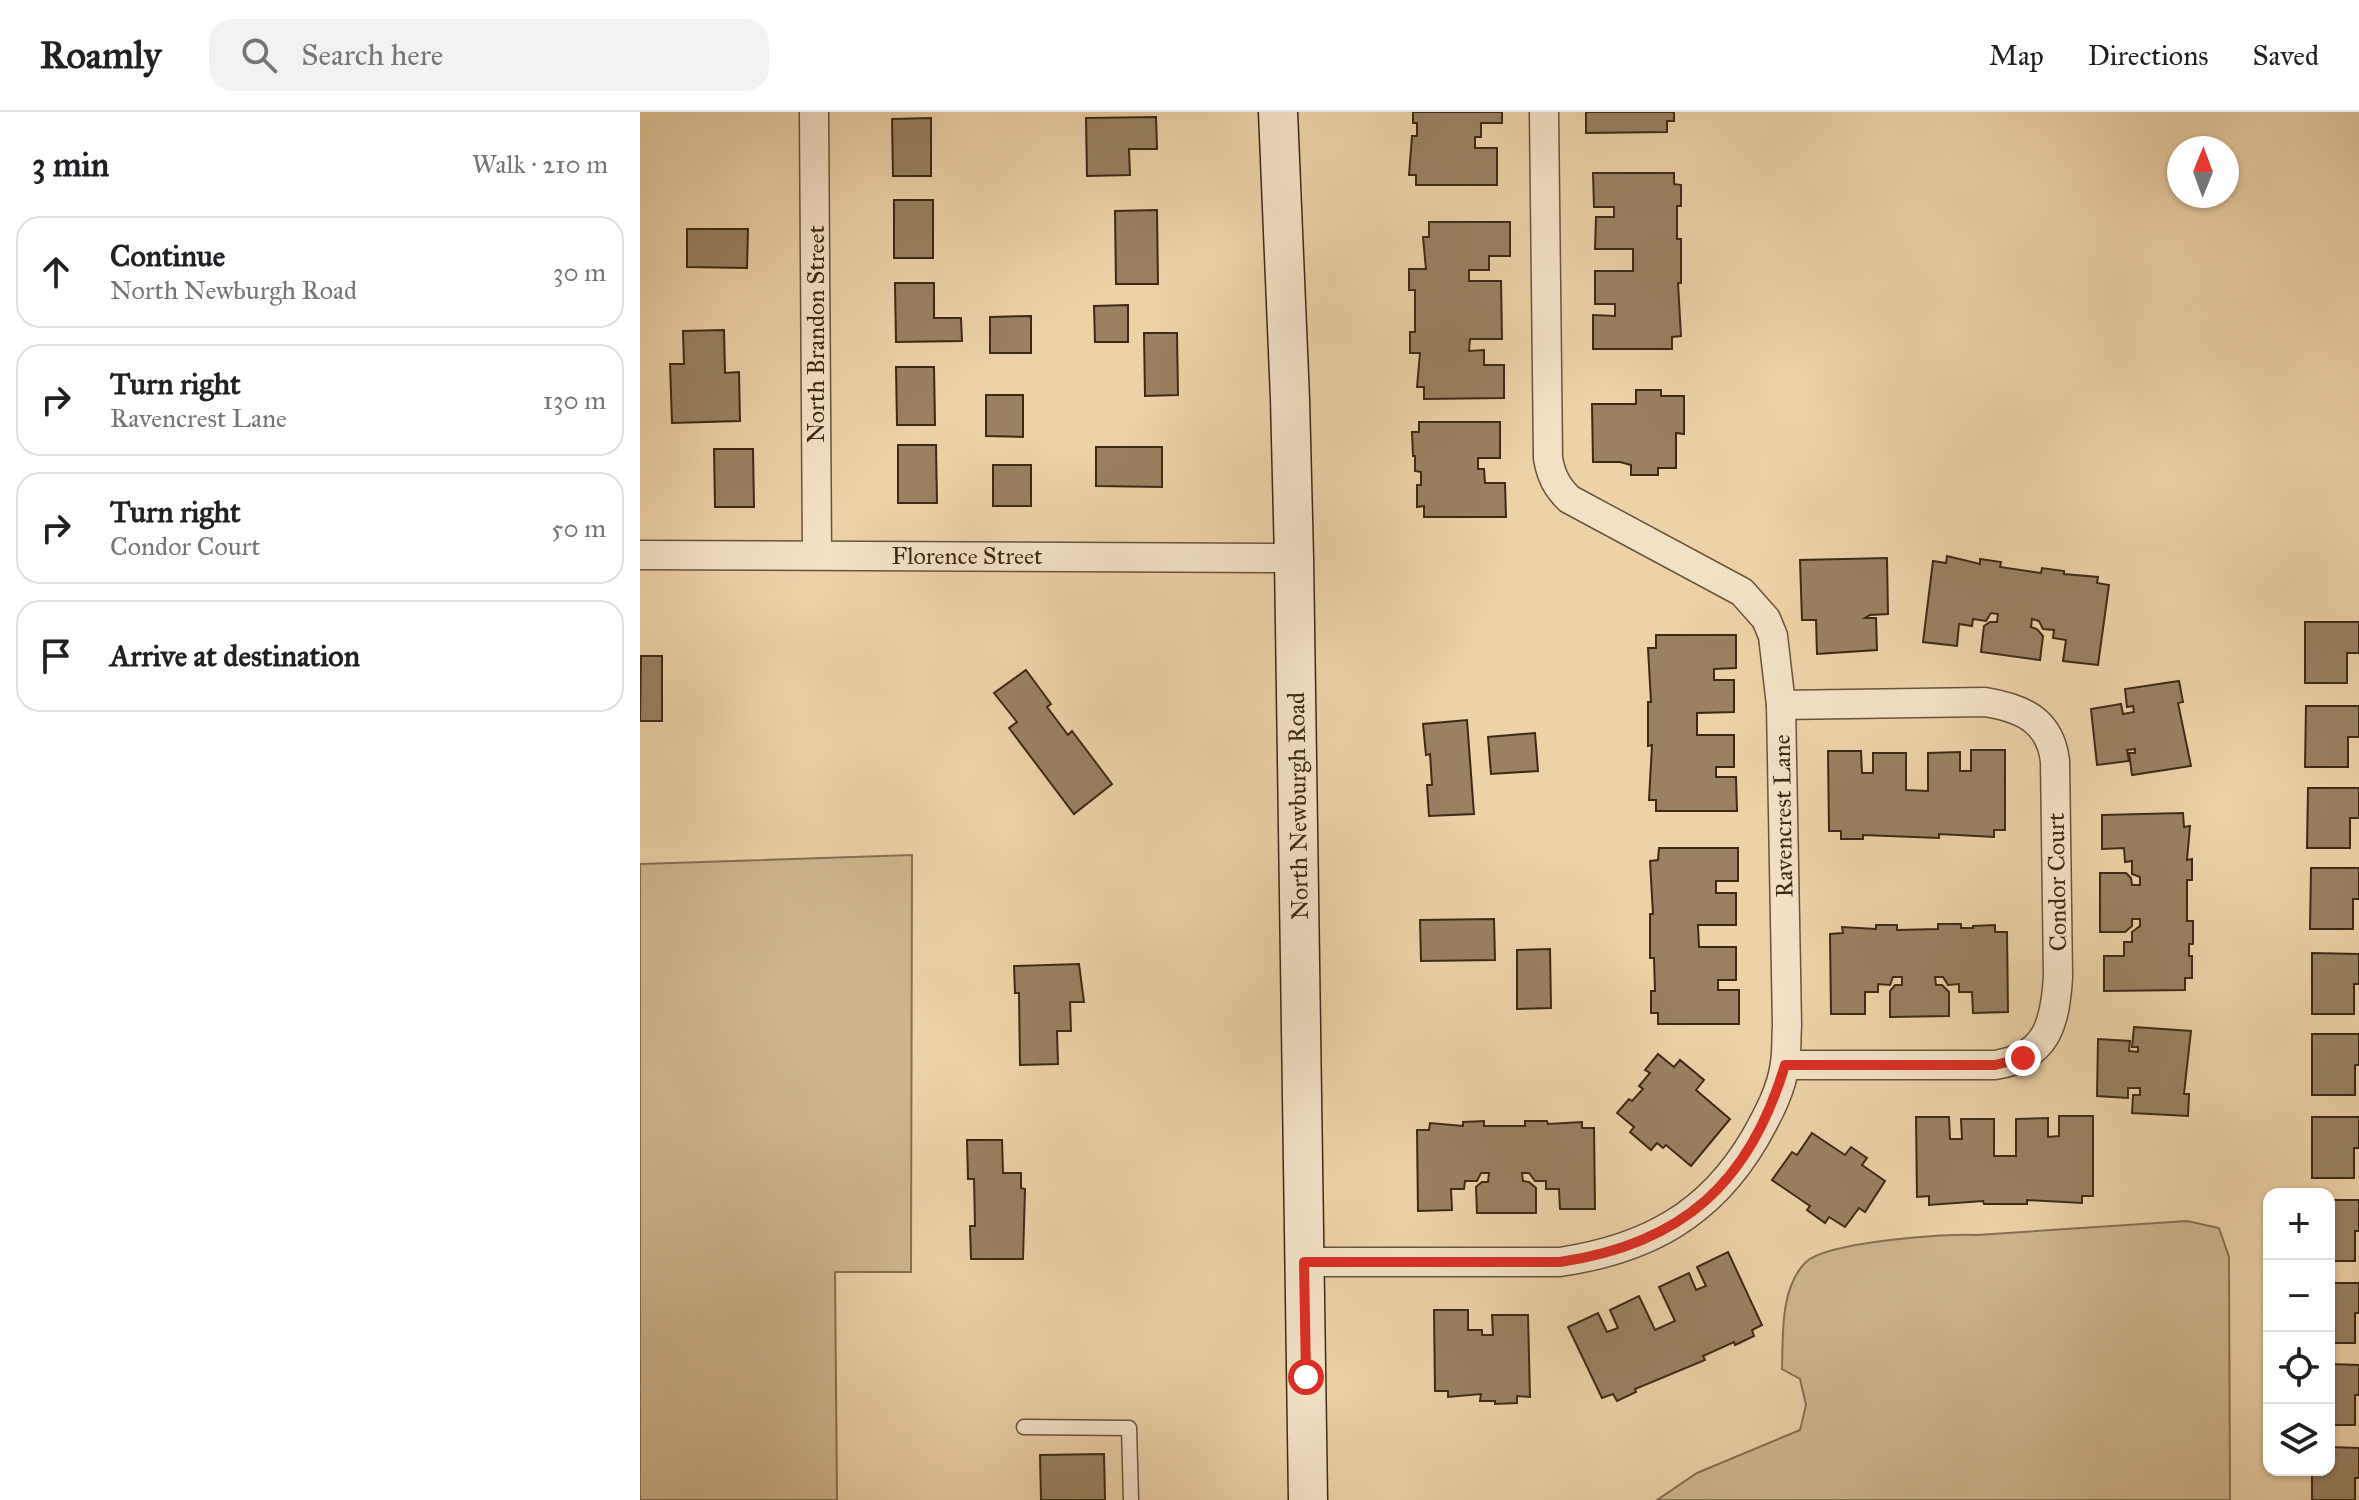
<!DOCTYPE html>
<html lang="en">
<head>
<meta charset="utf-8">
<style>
	:root { --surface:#fff; --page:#f2f2f2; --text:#202124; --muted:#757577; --line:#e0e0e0 }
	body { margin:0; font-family:"IM FELL Great Primer",serif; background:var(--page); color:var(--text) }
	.controls { position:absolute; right:24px; bottom:24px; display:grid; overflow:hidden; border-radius:16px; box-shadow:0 2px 6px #0004 }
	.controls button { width:72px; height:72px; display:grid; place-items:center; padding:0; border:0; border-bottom:2px solid var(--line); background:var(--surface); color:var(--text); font:40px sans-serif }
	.compass { position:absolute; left:1527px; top:24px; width:72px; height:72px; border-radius:50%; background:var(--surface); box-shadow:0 2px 6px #0004; rotate:1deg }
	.stop { position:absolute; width:24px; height:24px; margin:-18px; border:6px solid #d93025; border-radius:50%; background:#fff }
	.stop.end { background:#d93025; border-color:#fff; box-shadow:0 2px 8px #0008 }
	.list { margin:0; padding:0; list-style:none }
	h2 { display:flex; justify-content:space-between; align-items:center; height:104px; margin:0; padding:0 32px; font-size:34px }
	h2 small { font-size:26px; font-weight:400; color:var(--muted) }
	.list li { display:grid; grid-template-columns:52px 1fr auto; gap:24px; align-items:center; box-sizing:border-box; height:112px; margin:0 16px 16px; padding:0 16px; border:2px solid var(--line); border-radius:24px }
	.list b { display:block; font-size:30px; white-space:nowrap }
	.list p { margin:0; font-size:26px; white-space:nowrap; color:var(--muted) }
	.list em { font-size:26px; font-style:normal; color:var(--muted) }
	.icon { flex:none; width:44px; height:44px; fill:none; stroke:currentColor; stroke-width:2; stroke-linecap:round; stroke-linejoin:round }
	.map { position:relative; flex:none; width:1719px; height:1388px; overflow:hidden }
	header { display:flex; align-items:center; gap:48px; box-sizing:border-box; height:112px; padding:0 40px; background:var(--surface); border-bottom:2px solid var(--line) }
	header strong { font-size:38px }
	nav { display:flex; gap:44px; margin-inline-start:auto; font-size:28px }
	.search { width:560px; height:72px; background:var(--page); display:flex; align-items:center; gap:20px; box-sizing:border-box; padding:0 28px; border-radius:24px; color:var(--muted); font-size:30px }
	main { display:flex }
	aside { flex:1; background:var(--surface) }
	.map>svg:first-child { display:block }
	.green { fill:#cfb58e; stroke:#867052; stroke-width:2 }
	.building { fill:#998161; stroke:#3d2a15; stroke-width:2 }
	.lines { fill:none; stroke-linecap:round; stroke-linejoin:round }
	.lane-casing { stroke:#69543a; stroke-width:17 }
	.street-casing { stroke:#69543a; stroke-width:31 }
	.secondary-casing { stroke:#3d2a15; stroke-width:41 }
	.lane { stroke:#f3e1c6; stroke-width:14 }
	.street { stroke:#f3e1c6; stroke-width:28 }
	.secondary { stroke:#f3e1c6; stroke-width:38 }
	.route { stroke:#d93025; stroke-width:10 }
	.labels { text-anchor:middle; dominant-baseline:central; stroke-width:8; stroke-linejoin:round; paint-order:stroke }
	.street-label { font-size:24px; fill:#3d2a15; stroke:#f3e1c6 }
</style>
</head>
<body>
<header>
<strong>Roamly</strong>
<div class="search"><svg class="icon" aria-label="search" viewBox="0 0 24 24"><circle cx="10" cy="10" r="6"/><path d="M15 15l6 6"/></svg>Search here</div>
<nav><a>Map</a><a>Directions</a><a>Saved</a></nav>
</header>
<main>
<aside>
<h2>3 min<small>Walk · 210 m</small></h2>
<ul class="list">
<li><svg class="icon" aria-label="ahead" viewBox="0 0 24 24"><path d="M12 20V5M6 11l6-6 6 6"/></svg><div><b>Continue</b><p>North Newburgh Road</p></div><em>30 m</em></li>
<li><svg class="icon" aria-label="right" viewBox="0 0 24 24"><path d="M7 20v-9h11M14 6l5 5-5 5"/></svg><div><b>Turn right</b><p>Ravencrest Lane</p></div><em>130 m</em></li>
<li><svg class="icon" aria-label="right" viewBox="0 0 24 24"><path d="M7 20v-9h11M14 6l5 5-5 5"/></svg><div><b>Turn right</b><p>Condor Court</p></div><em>50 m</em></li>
<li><svg class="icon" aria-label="arrive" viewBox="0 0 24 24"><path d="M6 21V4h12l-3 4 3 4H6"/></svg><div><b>Arrive at destination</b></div></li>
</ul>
</aside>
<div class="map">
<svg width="1719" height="1388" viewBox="0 0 1719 1388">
	<rect width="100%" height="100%" fill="#edd1a7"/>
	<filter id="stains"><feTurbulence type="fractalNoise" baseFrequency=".0025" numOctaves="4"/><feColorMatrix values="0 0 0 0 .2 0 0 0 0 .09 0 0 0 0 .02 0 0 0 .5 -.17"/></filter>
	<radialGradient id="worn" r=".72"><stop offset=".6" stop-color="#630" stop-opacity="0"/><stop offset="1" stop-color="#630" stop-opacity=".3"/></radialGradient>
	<!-- green -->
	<g class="green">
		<path d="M272,743L271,1160H195L197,1388H0V752Z"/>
		<path d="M1547,1109L1579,1116L1589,1145L1590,1388H1017L1057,1361L1160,1318L1166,1293L1160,1267L1142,1257C1143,1224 1140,1175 1166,1150C1187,1130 1306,1121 1337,1123Z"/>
	</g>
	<!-- building -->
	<g class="building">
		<path d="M773,0H862V11H841V25H835V36H857V73H776V63H769L772,24H777V11H773Z"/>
		<path d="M946,0H1034V9H1027V20L946,21Z"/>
		<path d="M516,5L517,37H489L490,63L447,64L446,6Z"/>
		<path d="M291,6V64H253L252,7Z"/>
		<path d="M953,61H1034V72L1041,73V94H1037V127H1041V171H1038L1041,224L1032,225V237H953V203L975,204V192H955V159H993V137H955L956,105H974V95H954Z"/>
		<rect x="254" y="88" width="39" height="58"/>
		<path d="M517,98L518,172H476L475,99Z"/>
		<path d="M789,110H870V144H849V158H829V169H861L862,227H830L829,239L844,238V253H864V286L784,287V275H777L780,241H770V220H775V178H769V157H786L783,125H789Z"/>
		<path d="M47,117H108L107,156L47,155Z"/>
		<path d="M255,171H294V206H321L322,229L256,230Z"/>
		<path d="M488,193V230H455L454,194Z"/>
		<path d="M391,204V241H350V205Z"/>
		<path d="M84,218L85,261L99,260L100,309L32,311L30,252H44L43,219Z"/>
		<path d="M504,221H537L538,283L505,284Z"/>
		<path d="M256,255H294L295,313H257Z"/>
		<path d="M996,278H1021V284H1044V322L1036,321V356H1018V363H991V353L980,350H953L952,292H996Z"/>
		<path d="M346,283H383V325L346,324Z"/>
		<path d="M779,310H860V346H838V357H844L845,371H865L866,405H784V394L777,395V373H781V360L775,359V344H773L772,320H779Z"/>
		<path d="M258,333H296L297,391H258Z"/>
		<path d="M456,335H522V375L456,374Z"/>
		<path d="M74,337H113L114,395H75Z"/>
		<rect x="353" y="353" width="38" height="41"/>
		<path d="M1307,444L1340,452V447L1361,450L1360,455L1401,461L1402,456L1424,459V462L1458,465L1457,471L1469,473L1458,553L1423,549L1426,528L1413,526L1414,518L1403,517L1399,509L1392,507L1391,515L1397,517L1403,524L1400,548L1341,540L1344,514L1350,510H1357L1358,502L1351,501L1346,509L1333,507L1332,514L1319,512L1317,534L1283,530L1293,449L1306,451Z"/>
		<path d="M1247,446L1248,502L1230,503L1225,506H1236L1237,538L1177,542L1176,508H1162L1160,448Z"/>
		<path d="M1665,510H1719V541H1707V571H1665Z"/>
		<path d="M1016,523H1096V556L1074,557V568H1094V600L1057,601V623H1094V655H1076V665H1096L1097,699H1016V688H1009L1012,633L1008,634V590H1011L1008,536H1016Z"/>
		<path d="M1,544H22V609H0Z"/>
		<path d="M386,558L411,592L407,595L428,623L432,619L472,672L434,702L369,616L377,610L354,581Z"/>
		<path d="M1539,569L1543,590L1538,591L1551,654L1492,663L1489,641H1495V637L1487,638L1489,649L1457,653L1451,597L1481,592L1483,602L1494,600L1493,594L1487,595L1485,577Z"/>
		<path d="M1666,594H1719V625H1708V655H1665Z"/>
		<path d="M827,608L834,702L789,704L787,673H792L790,642L786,643L783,612Z"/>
		<path d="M895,621L898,659L851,662L848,625Z"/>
		<path d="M1331,638H1365V718H1354V725L1299,722V726L1223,723V727H1201V719H1189L1188,639H1221L1222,661H1233V641H1266V678L1288,679V641L1320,640V659H1331Z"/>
		<path d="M1668,676H1719V706H1710V736H1667Z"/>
		<path d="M1543,701L1544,715L1550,714L1547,748L1552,747V768H1547V809H1553V832H1549V844H1552V866H1545V878L1464,879V844H1484V830H1492V820L1500,814V807H1492V814L1485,820H1460V761H1486L1491,766L1492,773H1500V765L1492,762V749L1485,750L1484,736L1462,737V703Z"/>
		<path d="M1019,736H1098V769H1076V781H1096V813H1058L1059,835H1096V868H1078V878H1099V912H1018V901H1011V879H1015L1014,846H1010V802H1013L1010,749L1018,748Z"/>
		<path d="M1671,756H1719V787H1713V817H1670Z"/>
		<path d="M854,807L855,848L781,849L780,808Z"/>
		<path d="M1298,812H1321V816H1333V814L1355,813V820H1367L1368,900L1333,901L1332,880H1319V872L1308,873L1303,865H1295L1296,873H1302L1309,880V904L1250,905V879L1255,873H1262V865H1253L1250,873L1238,872V880H1225V902H1191L1190,822L1203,821L1202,815L1236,817V813H1257V818L1298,817Z"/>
		<path d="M910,837L911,896L877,897V838Z"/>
		<path d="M1672,841L1719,842V872H1714V902H1672Z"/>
		<path d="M439,852L444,890H430L431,919H417L418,952L380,953L379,881H375L374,854Z"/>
		<path d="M1494,915L1551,919L1544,982H1549L1548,1004L1492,1001L1493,983H1500V976H1488V986L1457,984L1458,927L1490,929L1489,939L1498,940V935H1492Z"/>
		<path d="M1672,922H1719V953H1715V983H1672Z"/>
		<path d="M1018,942L1034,955L1040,948L1064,968L1056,978L1090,1007L1051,1054L1026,1033L1023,1036L1017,1031L1011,1038L990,1020L994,1015L977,1001L989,987L992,989L1003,977L999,974L1010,961L1005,958Z"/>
		<path d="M1419,1004H1453V1084H1442V1091L1387,1088V1092H1344L1343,1089L1289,1093V1084L1277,1085L1276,1005H1309L1310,1027H1322L1321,1007H1354V1044H1376V1007L1408,1006V1025L1419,1024Z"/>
		<path d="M1672,1005H1719V1036H1714V1066H1672Z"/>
		<path d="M844,1009V1014H885V1009H907L908,1012L942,1010V1016H954L955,1097H920L919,1077H906V1069H895L889,1061H882L883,1069L889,1070L896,1076V1101H837L836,1075L842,1070H848L849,1061H841L837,1069H825L824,1077H811L812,1098L778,1099L777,1018H789L790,1011L823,1014V1010Z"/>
		<path d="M1172,1021L1205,1043L1211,1035L1227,1046L1222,1053L1245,1069L1225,1100L1219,1096L1205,1115L1189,1105L1185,1111L1167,1098L1170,1094L1132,1068L1152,1040L1157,1043Z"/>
		<path d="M327,1028H362L363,1061H381V1076L385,1077L383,1147H331L330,1114H335L334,1067H328Z"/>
		<path d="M1689,1088H1719V1119H1715V1149H1689Z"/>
		<path d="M1088,1140L1122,1213L1112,1218L1114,1224L1095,1233L1094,1230L1063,1244L1065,1248L995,1277L996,1280L977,1289L973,1282L962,1286L928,1215L958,1201L967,1220L978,1216L970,1198L999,1184L1015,1218L1035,1209L1019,1175L1049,1161L1056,1178L1066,1174L1057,1155Z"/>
		<path d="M1689,1171H1719V1201H1715V1231H1689Z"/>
		<path d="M794,1198H828V1218H842V1223H853L852,1203H888L890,1285L877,1284V1291L855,1292V1289H840L841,1282L808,1285V1279H795Z"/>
		<path d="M1689,1252L1719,1253V1283H1715V1313H1689Z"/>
		<path d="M1689,1335L1719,1336V1366H1715V1388H1672V1358H1689Z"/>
		<path d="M464,1342L465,1388H401L400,1343Z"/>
	</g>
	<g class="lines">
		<!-- lane casing -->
		<g class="lane-casing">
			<path id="lane" d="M384,1315L489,1316L491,1388"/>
		</g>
		<!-- street casing -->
		<g class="street-casing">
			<g id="street">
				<path d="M174,0L177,443"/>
				<path d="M0,443L654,446"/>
				<path d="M1141,593L1345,590C1382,596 1410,608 1415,649L1418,865C1415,912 1407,945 1355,953H1145"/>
				<path d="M664,1150H920C1007,1137 1070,1103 1115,1026C1128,1003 1142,977 1145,951C1147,939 1146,926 1147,914L1141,593L1133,524L1126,507L1102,480L929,387C917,375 911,364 908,346L904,0"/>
			</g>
		</g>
		<!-- secondary casing -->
		<g class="secondary-casing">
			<path id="secondary" d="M638,0L650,287L654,446L668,1388"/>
		</g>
		<!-- lane -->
		<use href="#lane" class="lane"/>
		<!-- street -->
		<use href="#street" class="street"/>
		<!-- secondary -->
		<use href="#secondary" class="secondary"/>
	</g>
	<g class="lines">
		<!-- route -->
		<path class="route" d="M666,1265L664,1150H920C1042,1132 1110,1071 1145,953H1355L1383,946"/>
	</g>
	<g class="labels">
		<!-- street labels -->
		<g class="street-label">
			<text transform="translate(176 222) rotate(-90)">North Brandon Street</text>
			<text x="327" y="444">Florence Street</text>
			<text transform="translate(658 694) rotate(-91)">North Newburgh Road</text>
			<text transform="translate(1143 704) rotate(-91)">Ravencrest Lane</text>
			<text transform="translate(1417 770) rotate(-91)">Condor Court</text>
		</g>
	</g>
	<rect width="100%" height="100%" filter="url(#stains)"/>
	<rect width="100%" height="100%" fill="url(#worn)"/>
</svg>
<div class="controls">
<button>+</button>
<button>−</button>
<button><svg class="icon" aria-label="locate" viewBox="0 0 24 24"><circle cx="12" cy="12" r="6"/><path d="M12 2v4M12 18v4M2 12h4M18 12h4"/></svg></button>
<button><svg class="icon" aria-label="layers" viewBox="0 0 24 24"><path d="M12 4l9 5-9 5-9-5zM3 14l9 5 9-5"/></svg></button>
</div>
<svg class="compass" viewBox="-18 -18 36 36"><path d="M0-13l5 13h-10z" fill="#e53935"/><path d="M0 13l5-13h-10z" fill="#757577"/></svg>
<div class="stop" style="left:666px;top:1265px"></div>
<div class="stop end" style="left:1383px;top:946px"></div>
</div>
</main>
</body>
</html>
